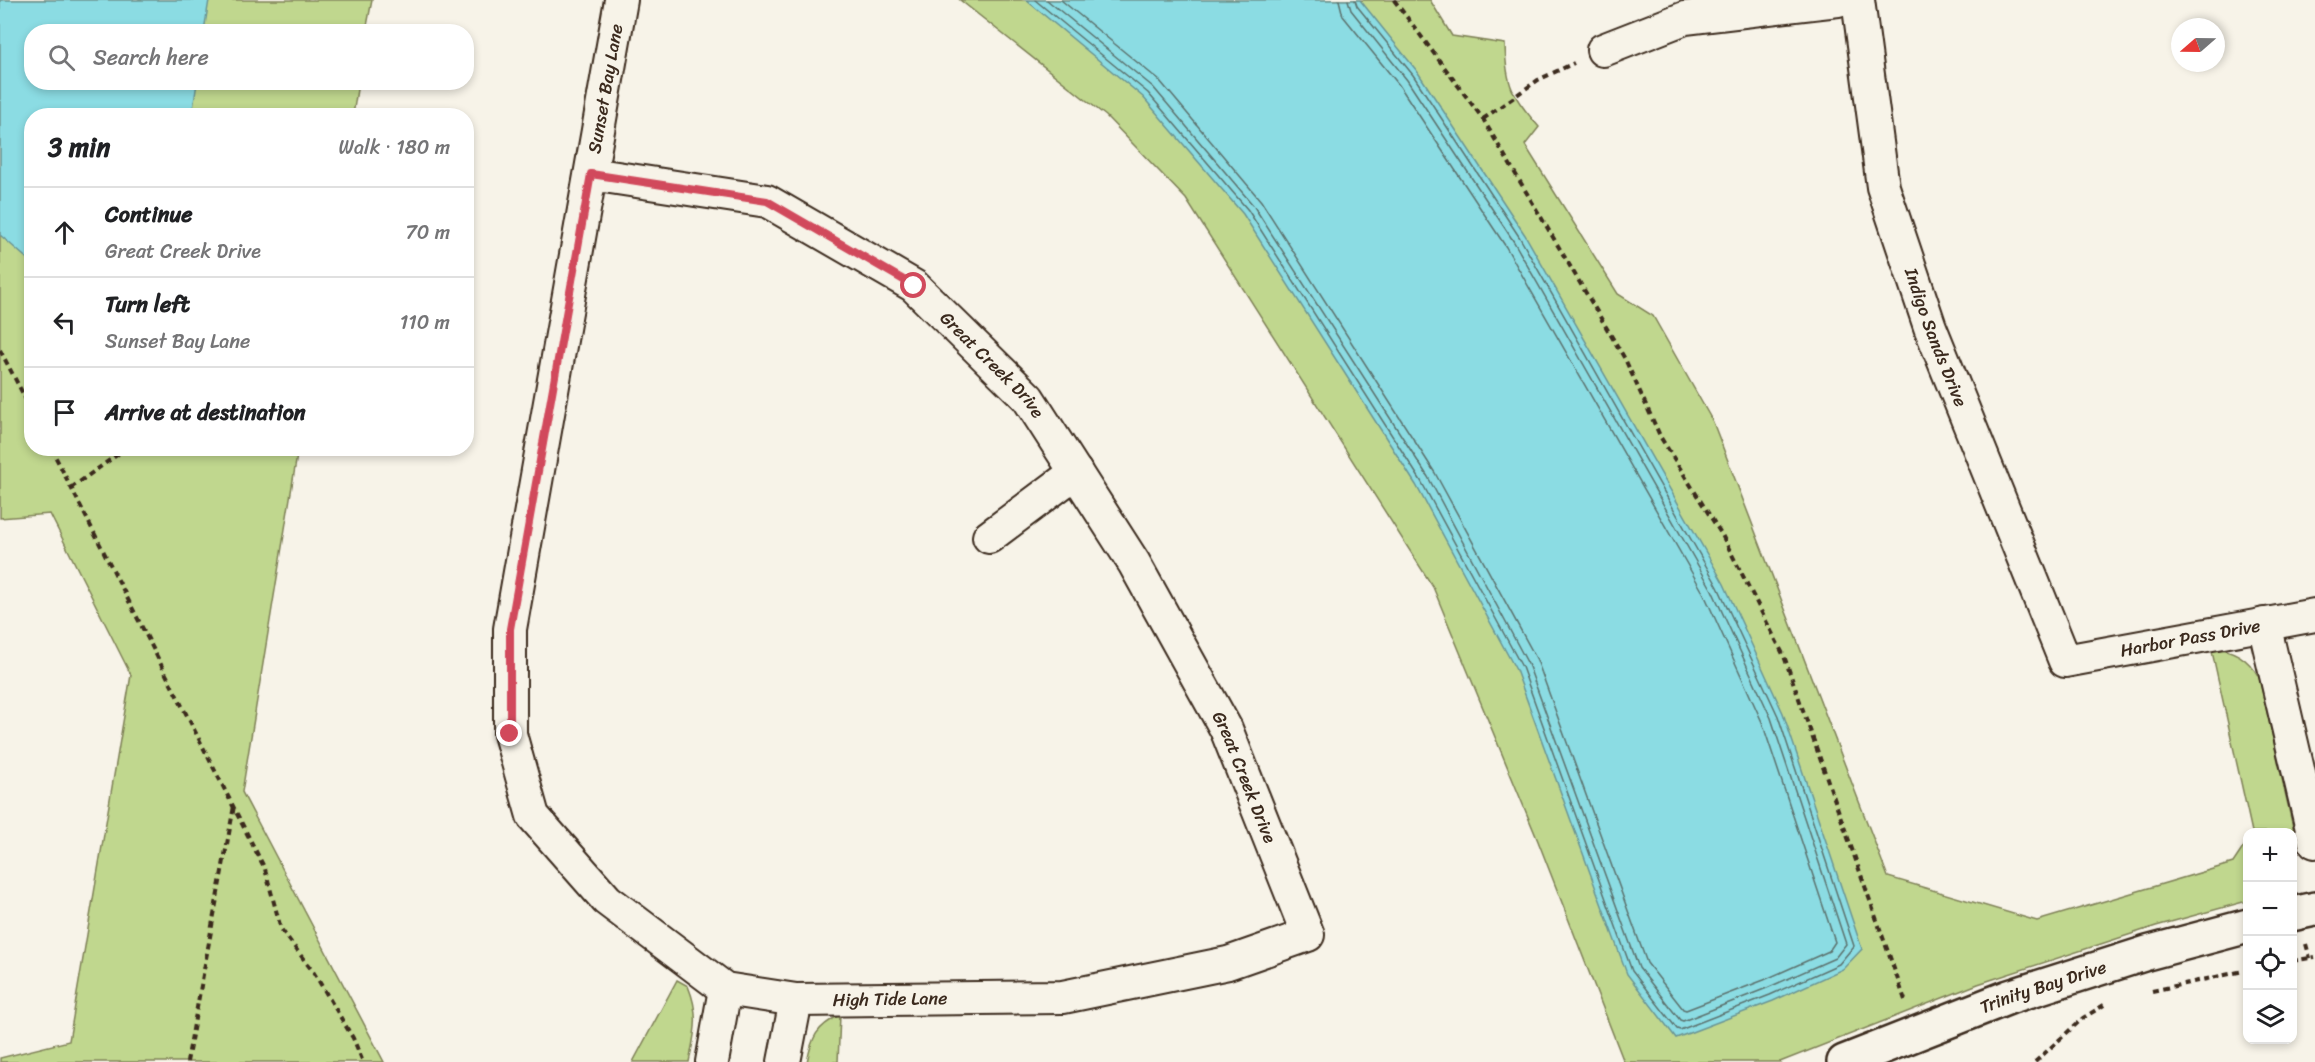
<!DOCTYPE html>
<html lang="en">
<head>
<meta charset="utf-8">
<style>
	:root { --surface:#fff; --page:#f6f6f6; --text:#202124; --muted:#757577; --line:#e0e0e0 }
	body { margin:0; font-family:Sriracha,sans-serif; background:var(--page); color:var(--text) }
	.controls { position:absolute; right:18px; bottom:18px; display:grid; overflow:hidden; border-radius:12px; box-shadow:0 3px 9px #0003 }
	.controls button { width:54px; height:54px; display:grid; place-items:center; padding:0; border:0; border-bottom:2px solid var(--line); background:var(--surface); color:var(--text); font:30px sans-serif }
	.compass { position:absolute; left:2171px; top:18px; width:54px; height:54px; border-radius:50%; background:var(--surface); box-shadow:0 3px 9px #0003; rotate:250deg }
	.stop { position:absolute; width:18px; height:18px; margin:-14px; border:4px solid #d1495b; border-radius:50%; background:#fff }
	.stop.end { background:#d1495b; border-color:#fff; box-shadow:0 2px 6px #0008 }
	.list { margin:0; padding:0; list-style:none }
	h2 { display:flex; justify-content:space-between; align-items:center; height:78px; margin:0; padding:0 24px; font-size:26px }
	h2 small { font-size:20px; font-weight:400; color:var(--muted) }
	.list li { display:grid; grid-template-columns:39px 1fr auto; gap:18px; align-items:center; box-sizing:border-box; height:90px; padding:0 24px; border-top:2px solid var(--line) }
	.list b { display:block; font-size:22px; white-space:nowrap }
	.list p { margin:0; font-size:20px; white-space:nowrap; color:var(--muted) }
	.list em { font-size:20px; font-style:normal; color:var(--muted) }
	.icon { flex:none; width:33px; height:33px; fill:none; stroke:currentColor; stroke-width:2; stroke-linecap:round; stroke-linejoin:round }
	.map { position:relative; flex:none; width:2315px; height:1062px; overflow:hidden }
	.search { position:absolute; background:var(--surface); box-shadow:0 3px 9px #0003; left:24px; top:24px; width:450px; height:66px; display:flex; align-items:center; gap:15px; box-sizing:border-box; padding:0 21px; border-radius:24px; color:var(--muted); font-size:22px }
	.panel { position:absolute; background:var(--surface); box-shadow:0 3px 9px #0003; left:24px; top:108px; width:450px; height:348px; border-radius:24px }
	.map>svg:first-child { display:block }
	.green { fill:#c0d78e; stroke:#7e8056; stroke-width:1.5 }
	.water { fill:#8bdce3; stroke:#6b9594; stroke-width:1.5 }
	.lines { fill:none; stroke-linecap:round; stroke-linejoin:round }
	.shore { stroke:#5b716d; stroke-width:1.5 }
	.minor-casing { stroke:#3b2a1e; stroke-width:36 }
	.tertiary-casing { stroke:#3b2a1e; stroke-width:38 }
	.path { stroke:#3b2a1e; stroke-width:4; stroke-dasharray:6 4.5; stroke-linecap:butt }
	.minor { stroke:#f7f3e8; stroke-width:32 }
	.tertiary { stroke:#f7f3e8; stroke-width:33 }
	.route { stroke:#d1495b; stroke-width:8 }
	.labels { text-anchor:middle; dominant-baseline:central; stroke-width:4.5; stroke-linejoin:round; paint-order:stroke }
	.street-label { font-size:18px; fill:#3b2a1e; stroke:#f7f3e8 }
</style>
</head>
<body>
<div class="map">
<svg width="2315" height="1062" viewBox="0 0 2315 1062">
	<rect width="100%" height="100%" fill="#f7f3e8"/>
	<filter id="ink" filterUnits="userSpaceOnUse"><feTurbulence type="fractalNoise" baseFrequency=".0167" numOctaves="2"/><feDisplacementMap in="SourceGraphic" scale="12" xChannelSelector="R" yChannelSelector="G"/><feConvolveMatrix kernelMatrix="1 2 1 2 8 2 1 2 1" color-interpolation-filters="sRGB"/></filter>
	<g filter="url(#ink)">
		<!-- green -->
		<g class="green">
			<path d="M0,0H372L366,31L32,32V82L358,83L353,115L32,116V448L298,449L242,792L384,1062H0V1058L69,1041L131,675L50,514L0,518Z"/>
			<path d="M960,0H1430L1452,36L1505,44C1506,86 1512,96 1539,127L1525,145L1618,294L1653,316L1713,422L1888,877L2037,921L2233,863L2247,842V901L2156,926L1978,984L1780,1062H1624L1538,841L1433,587L1186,199L1106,116Z"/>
			<path d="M2211,647C2234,650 2247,657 2259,677L2297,845L2293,867L2292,832H2252Z"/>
			<path d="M677,980L688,986C700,1015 695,1032 689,1062H633Z"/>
			<path d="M840,1015L838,1062H807C812,1037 816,1027 840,1015Z"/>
		</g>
		<!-- water -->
		<g class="water">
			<path d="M0,0H209L204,31L32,32V82L197,83L192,115L32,116L31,262L0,235Z"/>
			<path d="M1026,0H1360L1417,71L1525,235L1724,584L1783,713L1862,949L1843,969L1773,1001L1676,1038L1627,974L1516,670L1416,485L1243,214L1143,97Z"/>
		</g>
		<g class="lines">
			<!-- shore -->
			<g class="shore">
				<path d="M1035,0L1148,93L1248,210L1421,481L1522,667L1632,971L1677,1029L1680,1030L1770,995L1839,964L1854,946L1778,716L1718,587L1520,238L1413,75L1357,6L1355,0"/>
				<path d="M1047,0L1153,87L1253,205L1428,477L1528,664L1639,968L1680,1020L1683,1021L1767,988L1835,958L1846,944L1771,718L1712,590L1514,242L1407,80L1351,10L1348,0"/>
				<path d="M1061,0L1160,81L1261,201L1435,473L1537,660L1647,963L1683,1009L1686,1010L1764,980L1829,951L1835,942L1762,722L1704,594L1506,247L1399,85L1343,16L1339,0"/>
			</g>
			<!-- minor casing -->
			<g class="minor-casing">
				<g id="minor">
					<path id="s1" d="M1858,0L1883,187L1930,327L2065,661L2315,615"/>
					<path d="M1603,50L1685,18L1838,0"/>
					<path id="s2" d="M591,174L767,201L914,286L1028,398L1134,563L1226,729L1308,935L1228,963L1063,997L796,1000L725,989L607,900L533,816L510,734V629L621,0"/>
					<path d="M989,537L1076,472"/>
					<path d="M2264,624L2315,842"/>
					<path d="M712,1062L725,989"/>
					<path d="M784,1062L796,1000"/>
				</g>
			</g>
			<!-- tertiary casing -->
			<g class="tertiary-casing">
				<g id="tertiary">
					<path d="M2292,914L2315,909"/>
					<path id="s3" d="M1844,1062L2009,997L2147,953L2248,926"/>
				</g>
			</g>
			<!-- path -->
			<g class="path">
				<path d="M1394,0L1483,119L1625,359L1661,438L1722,535L1784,656L1905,1000"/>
				<path d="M1483,119L1538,80L1574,63"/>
				<path d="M0,350L32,411"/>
				<path d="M51,448L265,869L281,929L314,973L353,1038L363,1062"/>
				<path d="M71,488L121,452L123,448"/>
				<path d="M2306,944L2310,958"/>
				<path d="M2292,961L2315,957"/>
				<path d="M2152,991L2248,970"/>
				<path d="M187,1062L234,806"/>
				<path d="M2035,1062L2083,1018L2104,1005"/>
			</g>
			<!-- minor -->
			<use href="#minor" class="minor"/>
			<!-- tertiary -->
			<use href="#tertiary" class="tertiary"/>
		</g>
	</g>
	<g class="lines" filter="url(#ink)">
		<!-- route -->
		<path class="route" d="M510,734V629L591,174L767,201L914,286"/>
	</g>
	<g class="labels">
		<!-- street labels -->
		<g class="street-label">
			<text stroke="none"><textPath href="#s2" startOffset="2706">Sunset Bay Lane</textPath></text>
			<text stroke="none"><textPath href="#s1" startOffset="348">Indigo Sands Drive</textPath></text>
			<text stroke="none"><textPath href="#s2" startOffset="459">Great Creek Drive</textPath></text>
			<text stroke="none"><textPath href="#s1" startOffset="824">Harbor Pass Drive</textPath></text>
			<text stroke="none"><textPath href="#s2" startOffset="945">Great Creek Drive</textPath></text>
			<text stroke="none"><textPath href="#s3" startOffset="213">Trinity Bay Drive</textPath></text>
			<text transform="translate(890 999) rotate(-1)">High Tide Lane</text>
		</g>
	</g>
</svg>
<div class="controls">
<button>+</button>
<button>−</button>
<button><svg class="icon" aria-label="locate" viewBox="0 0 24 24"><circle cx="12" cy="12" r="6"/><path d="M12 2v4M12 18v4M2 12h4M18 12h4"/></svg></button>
<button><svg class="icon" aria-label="layers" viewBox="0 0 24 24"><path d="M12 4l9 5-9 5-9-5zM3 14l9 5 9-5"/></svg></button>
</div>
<svg class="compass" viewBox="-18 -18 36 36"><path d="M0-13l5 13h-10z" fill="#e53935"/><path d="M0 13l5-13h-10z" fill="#757577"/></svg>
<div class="stop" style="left:914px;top:286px"></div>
<div class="stop end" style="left:510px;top:734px"></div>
<div class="search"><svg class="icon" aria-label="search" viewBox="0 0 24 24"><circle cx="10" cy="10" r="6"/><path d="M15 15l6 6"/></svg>Search here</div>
<section class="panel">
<h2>3 min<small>Walk · 180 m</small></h2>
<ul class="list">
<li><svg class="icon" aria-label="ahead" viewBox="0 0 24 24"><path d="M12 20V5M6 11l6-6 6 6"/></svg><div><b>Continue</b><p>Great Creek Drive</p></div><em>70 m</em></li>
<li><svg class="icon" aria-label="left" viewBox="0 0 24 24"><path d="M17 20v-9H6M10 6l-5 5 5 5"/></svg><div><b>Turn left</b><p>Sunset Bay Lane</p></div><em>110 m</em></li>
<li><svg class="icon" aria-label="arrive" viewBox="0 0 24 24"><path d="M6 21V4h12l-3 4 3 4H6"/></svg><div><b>Arrive at destination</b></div></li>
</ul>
</section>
</div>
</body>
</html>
